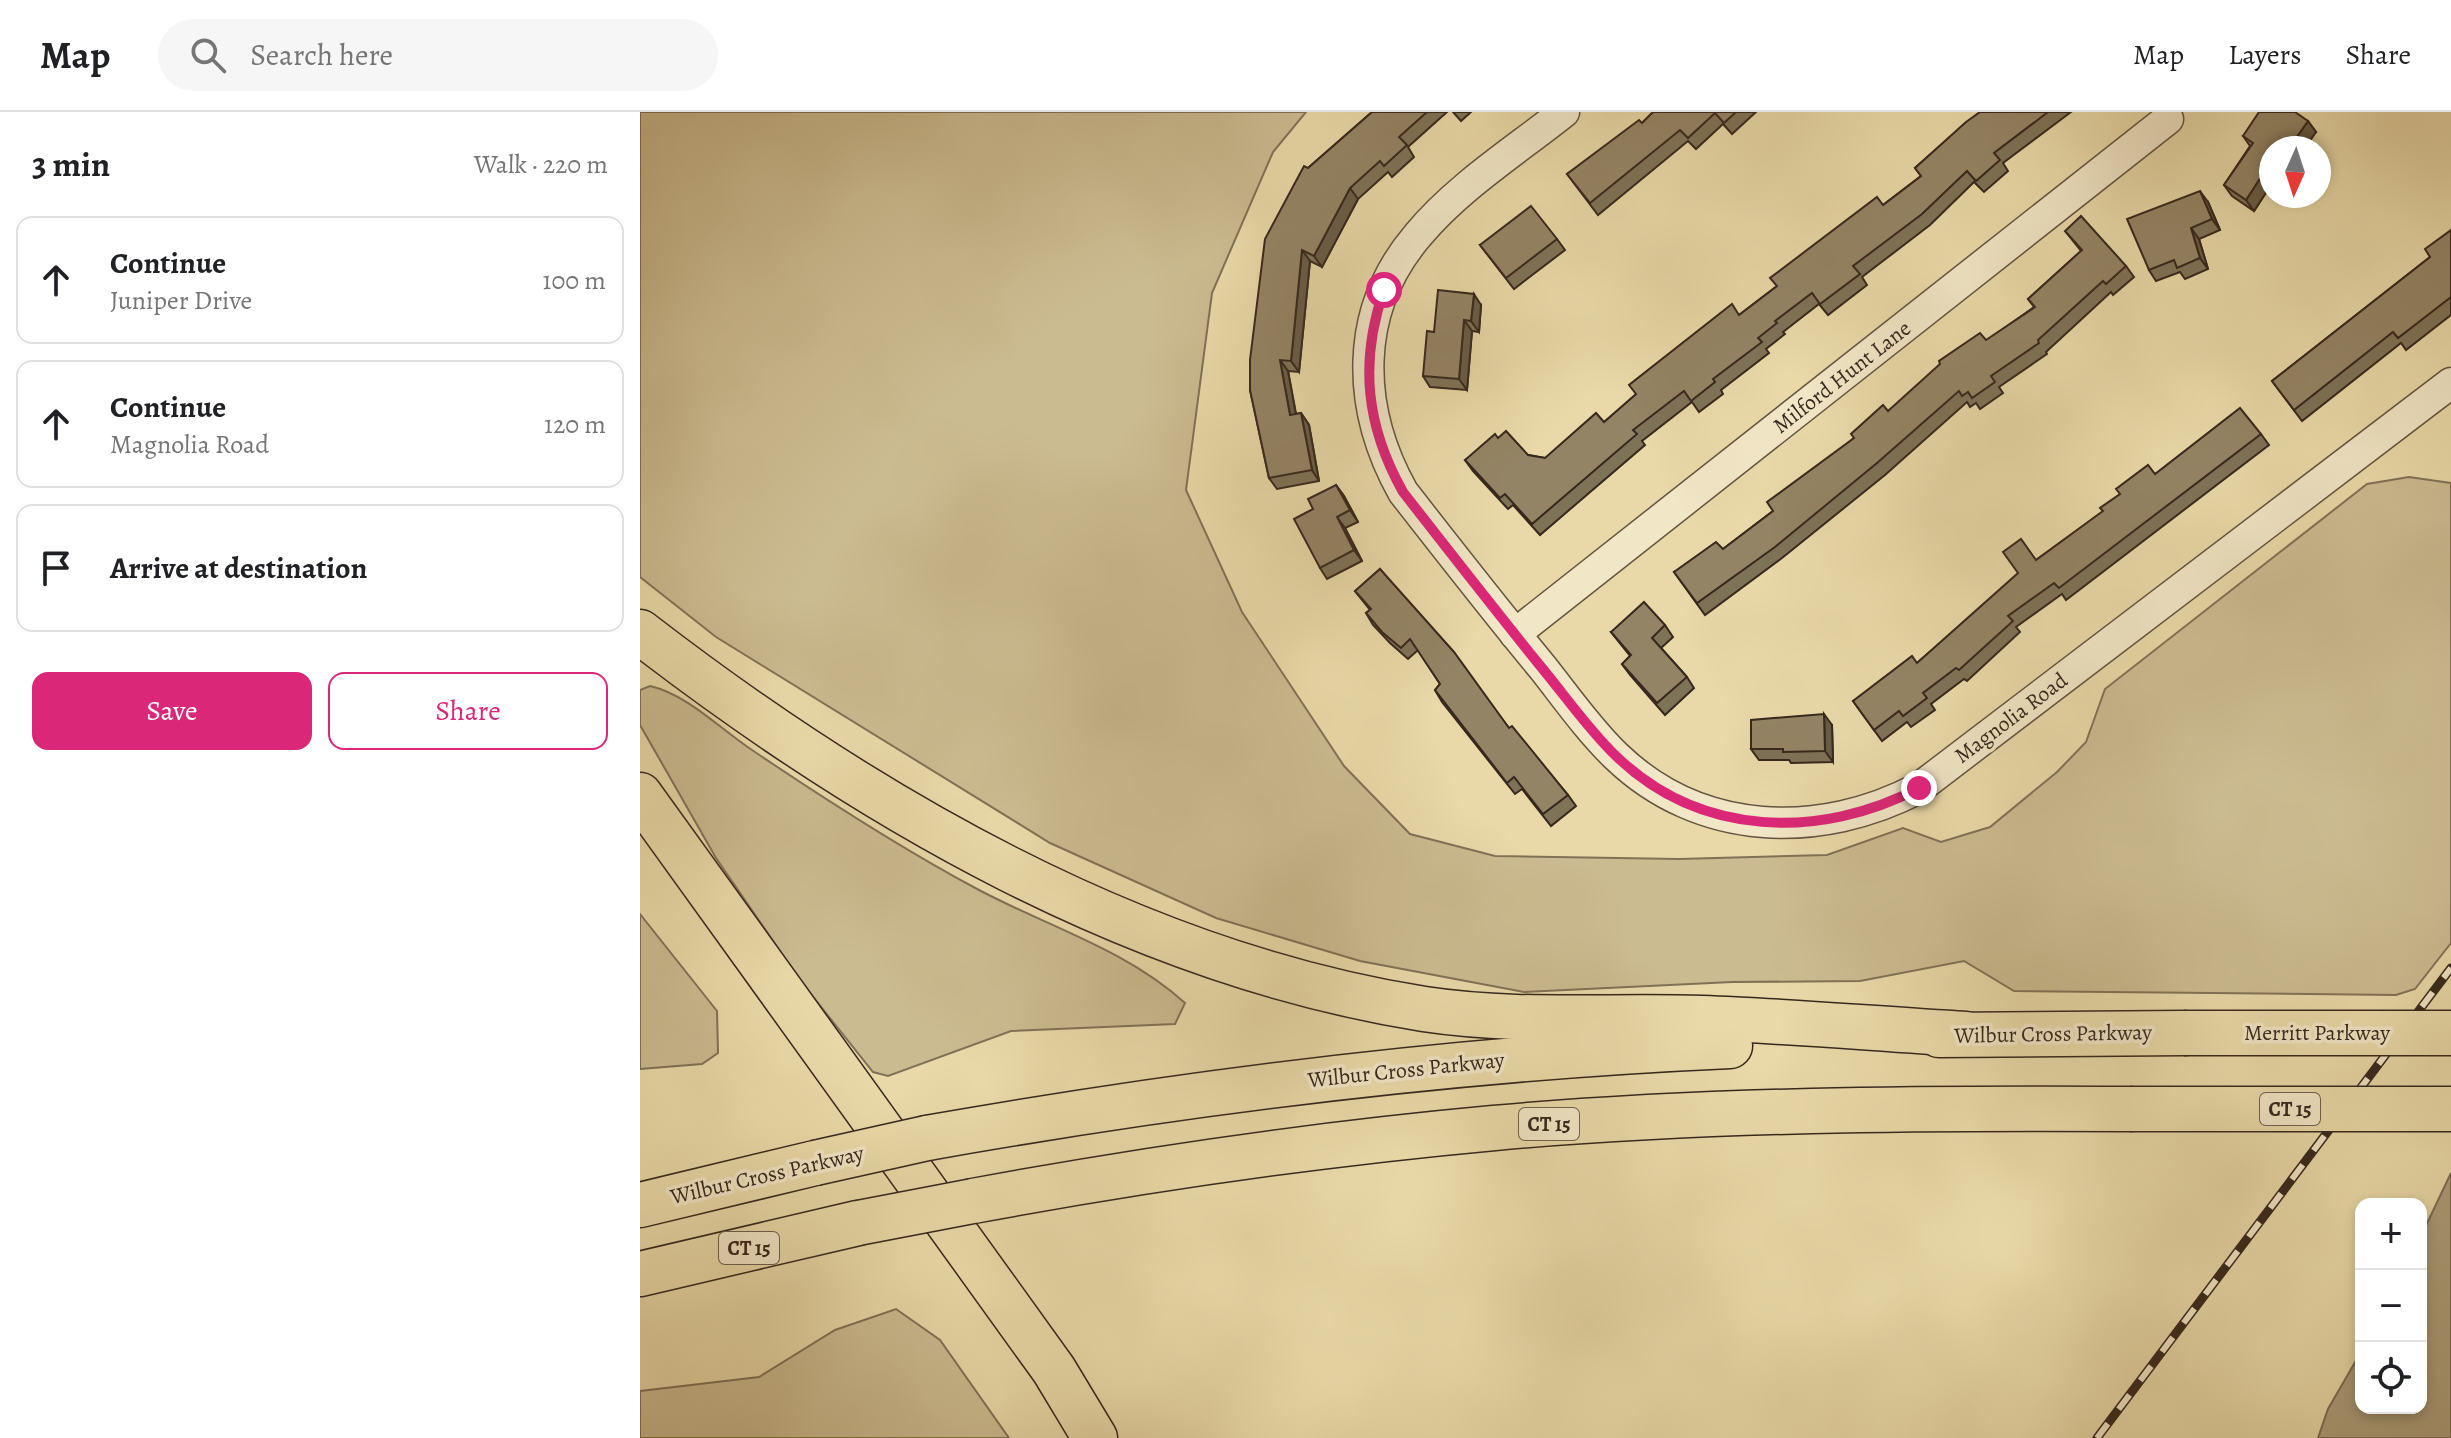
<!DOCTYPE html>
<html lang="en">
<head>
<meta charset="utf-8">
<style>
	:root { --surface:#fff; --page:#f6f6f6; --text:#202124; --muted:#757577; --line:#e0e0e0; --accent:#db2777 }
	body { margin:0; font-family:Alegreya,serif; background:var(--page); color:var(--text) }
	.controls { position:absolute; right:24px; bottom:24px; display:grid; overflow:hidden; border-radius:16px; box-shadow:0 4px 12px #0003 }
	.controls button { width:72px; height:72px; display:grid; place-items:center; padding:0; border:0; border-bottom:2px solid var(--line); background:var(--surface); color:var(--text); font:40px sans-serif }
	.compass { position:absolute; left:1619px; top:24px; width:72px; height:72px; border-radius:50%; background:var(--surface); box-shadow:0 4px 12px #0003; rotate:183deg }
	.stop { position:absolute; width:24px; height:24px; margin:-18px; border:6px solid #db2777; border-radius:50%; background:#fff }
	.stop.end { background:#db2777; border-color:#fff; box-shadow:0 2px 8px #0008 }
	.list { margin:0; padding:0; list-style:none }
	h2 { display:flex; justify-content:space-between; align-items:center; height:104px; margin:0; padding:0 32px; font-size:34px }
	h2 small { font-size:26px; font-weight:400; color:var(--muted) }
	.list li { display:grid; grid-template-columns:52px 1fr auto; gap:24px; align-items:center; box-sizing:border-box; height:128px; margin:0 16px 16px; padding:0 16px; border:2px solid var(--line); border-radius:16px }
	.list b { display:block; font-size:30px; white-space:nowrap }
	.list p { margin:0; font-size:26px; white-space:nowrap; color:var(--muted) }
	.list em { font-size:26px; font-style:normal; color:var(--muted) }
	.actions { display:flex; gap:16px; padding:24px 32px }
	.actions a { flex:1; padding:18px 0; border:2px solid var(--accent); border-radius:16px; text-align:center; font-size:28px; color:var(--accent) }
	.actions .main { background:var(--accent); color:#fff }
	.icon { flex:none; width:44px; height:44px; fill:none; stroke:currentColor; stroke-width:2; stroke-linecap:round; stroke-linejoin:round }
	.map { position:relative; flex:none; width:1811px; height:1326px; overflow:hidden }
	header { display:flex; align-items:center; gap:48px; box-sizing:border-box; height:112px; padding:0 40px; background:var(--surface); border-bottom:2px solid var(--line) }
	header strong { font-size:38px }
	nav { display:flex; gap:44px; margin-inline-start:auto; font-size:28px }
	.search { width:560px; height:72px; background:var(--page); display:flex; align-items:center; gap:20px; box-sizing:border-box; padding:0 28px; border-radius:44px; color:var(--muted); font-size:30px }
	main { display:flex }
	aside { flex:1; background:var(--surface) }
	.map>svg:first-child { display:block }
	.green { fill:#cbbb90; stroke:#807256; stroke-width:2 }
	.water { fill:#ac9d79; stroke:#7d6e54; stroke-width:2 }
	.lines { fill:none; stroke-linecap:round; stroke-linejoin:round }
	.minor-casing { stroke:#635440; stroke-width:33 }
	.highway-casing { stroke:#36281d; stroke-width:47 }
	.minor { stroke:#f1e6c6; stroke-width:30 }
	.highway { stroke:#e9d9a8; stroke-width:44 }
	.rail-casing { stroke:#36281d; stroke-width:9 }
	.rail { stroke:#f1e6c6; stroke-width:6; stroke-dasharray:18; stroke-linecap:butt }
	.highway-bridge-casing { stroke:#36281d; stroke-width:47; stroke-linecap:butt }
	.highway-bridge { stroke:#e9d9a8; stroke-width:44 }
	.wall { fill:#7e7257; stroke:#36281d; stroke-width:2 }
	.shaded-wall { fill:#675c47; stroke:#36281d; stroke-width:2 }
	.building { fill:#938465; stroke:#36281d; stroke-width:2 }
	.route { stroke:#db2777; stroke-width:10 }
	.labels { text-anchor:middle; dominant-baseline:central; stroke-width:7; stroke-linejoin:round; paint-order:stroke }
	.shield { fill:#f1e6c6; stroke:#6e6150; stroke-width:2 }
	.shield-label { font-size:20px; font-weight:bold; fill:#36281d }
	.street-label { font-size:22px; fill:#36281d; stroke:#f1e6c6 }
</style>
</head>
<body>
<header>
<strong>Map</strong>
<div class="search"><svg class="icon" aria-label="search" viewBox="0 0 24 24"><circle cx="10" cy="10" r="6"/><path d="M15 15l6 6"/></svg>Search here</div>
<nav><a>Map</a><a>Layers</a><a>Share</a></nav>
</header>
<main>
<aside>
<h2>3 min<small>Walk · 220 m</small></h2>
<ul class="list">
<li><svg class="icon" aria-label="ahead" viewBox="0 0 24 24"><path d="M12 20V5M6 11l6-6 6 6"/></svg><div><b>Continue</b><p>Juniper Drive</p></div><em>100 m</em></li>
<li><svg class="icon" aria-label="ahead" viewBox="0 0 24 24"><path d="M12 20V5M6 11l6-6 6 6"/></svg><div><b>Continue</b><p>Magnolia Road</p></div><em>120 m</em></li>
<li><svg class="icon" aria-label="arrive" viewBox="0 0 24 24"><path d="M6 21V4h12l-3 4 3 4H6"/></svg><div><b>Arrive at destination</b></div></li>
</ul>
<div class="actions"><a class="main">Save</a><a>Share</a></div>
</aside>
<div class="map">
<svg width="1811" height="1326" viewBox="0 0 1811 1326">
	<rect width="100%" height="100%" fill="#e9d9a8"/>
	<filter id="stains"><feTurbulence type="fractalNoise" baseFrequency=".0025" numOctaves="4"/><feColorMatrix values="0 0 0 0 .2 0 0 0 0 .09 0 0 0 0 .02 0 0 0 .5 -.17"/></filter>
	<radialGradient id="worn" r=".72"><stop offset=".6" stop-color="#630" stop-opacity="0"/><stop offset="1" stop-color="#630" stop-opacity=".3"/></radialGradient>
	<!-- green -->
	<g class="green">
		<path d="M0,0H666L633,40L572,181L546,378L602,500L704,654L770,722L855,744L1039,747L1187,743L1263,716L1301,730L1350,715L1417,660L1446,630L1465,577L1727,372L1769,365L1811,371V831L1775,877L1756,883L1374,879L1324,849L1220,869L1092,870L884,880L720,849L576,806L410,731L76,525L0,465Z"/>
		<path d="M10,574C48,583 79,616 112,638C186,688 260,736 339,778C409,815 485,837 545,891L535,912L371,919L248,964L233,960L162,871L76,746L0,613V578Z"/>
		<path d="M0,802L77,899L78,941L62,952L0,957Z"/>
		<path d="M256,1197L300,1228L369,1326H0V1279L119,1265L195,1218Z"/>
	</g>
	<!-- water -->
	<path class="water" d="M1811,1061V1326H1678L1688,1297L1721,1240V1296H1781V1124Z"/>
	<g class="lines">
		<!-- minor casing -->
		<g class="minor-casing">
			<g id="minor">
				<path d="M924,0C875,39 818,75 778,123C713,199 716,296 763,380C809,439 855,498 903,556C926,585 949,618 976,644C1060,725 1180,728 1279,676L1811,271"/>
				<path d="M875,522L1528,7"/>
			</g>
		</g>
		<!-- highway casing -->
		<g class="highway-casing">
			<g id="highway">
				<path d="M0,520C228,696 495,851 784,897C876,911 969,903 1062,906C1150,909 1238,917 1326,922"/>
				<path d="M0,683L414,1258L455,1326"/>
				<path d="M1299,923L1544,921"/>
				<path d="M287,1026C553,979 820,946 1090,934"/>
				<path d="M333,1089C506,1057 679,1032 854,1016C1066,997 1278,996 1490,997"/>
				<path d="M0,1093L175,1051"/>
				<path d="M0,1162L218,1111"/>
			</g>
		</g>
		<!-- minor -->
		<use href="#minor" class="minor"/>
		<!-- highway -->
		<use href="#highway" class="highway"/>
		<!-- rail casing -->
		<g class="rail-casing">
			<path id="rail" d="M1457,1326L1811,856"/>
		</g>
		<!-- rail -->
		<use href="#rail" class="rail"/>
		<!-- highway-bridge casing -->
		<g class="highway-bridge-casing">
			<g id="highway-bridge">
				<path d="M1544,921H1811"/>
				<path d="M1490,997H1811"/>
				<path d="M175,1051L287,1026"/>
				<path d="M218,1111L333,1089"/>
			</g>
		</g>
		<!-- highway-bridge -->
		<use href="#highway-bridge" class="highway-bridge"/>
	</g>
	<!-- wall -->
	<g class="wall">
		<path d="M732,0H807L768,35L774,45L752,65L748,60L718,87L682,155L670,149L659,260L648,259L656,302L661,301L669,313L679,369L637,377L629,366L610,278L668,56Z"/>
		<path d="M813,0H831L821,9Z"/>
		<path d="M1013,0H1116L1092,22L1083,12L1056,37L1048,29L958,103L927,62L1002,11Z"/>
		<path d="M1340,0H1431L1363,51L1368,59L1344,80L1334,70L1290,113L1222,165L1227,173L1188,203L1179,192L1143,220L1145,222L1126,237L1129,241L1081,278L1083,282L1059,300L1052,290L1002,329L1005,333L900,423L873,393L868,397L833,359L825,348L858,326L888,343L905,346L964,310L1099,203L1281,64L1275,56Z"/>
		<path d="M1668,9L1676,20L1631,36V77L1629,76L1614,99L1592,84L1584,73L1610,34L1603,24Z"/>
		<path d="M1568,90L1580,118L1559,127L1568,157L1545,167L1540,160L1516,169L1509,158Z"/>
		<path d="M1811,118V203L1766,238L1761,231L1662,309L1632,269L1790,145Z"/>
		<path d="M1425,119L1486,154L1494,165L1473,183L1471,180L1406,240L1407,242L1359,275L1363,281L1340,297L1336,291L1330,295L1327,290L1245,363L1142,446L1065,503L1034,460L1083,437L1133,399L1214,326L1248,299L1394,195L1388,187L1441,139Z"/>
		<path d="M917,127L925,138L874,177L840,133Z"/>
		<path d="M841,193L839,220L832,219L827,278L790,275L783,264L794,220Z"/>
		<path d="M1621,322L1629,333L1426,488L1422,482L1376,515L1380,520L1327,569L1324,567L1291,592L1295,598L1271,615L1267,610L1242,629L1213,589L1277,551L1396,448L1515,362Z"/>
		<path d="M696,373L704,384L718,410L705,416L722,449L687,467L680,456L673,397Z"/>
		<path d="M740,457L869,616L928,683L936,694L911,714L882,677L875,682L802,590L795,578L800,572L778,538L768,547L750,531L733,513L726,501L730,498L715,479Z"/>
		<path d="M1025,513L1033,525L1021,536L1047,565L1054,576L1025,603L990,563L982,552L990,544L971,520Z"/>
		<path d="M1192,613L1193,650L1151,651L1149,648H1119L1111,637Z"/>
	</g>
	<!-- shaded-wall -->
	<g class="shaded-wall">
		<path d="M1668,9L1676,20L1665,36H1649Z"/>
		<path d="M1621,65L1629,76L1614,99L1606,88Z"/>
		<path d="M710,76L718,87L682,155L674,144Z"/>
		<path d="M1560,79L1568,90L1580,118L1572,107Z"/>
		<path d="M1551,116L1559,127L1568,157L1560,146Z"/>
		<path d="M662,138L670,149L659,260L651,249Z"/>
		<path d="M834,182L841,193L839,220L831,209Z"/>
		<path d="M824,208L832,219L827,278L819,267Z"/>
		<path d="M640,248L648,259L658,314L650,303Z"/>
		<path d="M661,301L669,313L679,369L672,358Z"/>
		<path d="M696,373L704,384L718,410L710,398Z"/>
		<path d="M697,405L705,416L722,449L714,438Z"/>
		<path d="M1184,602L1192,613L1193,650L1185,639Z"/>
	</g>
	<!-- building -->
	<g class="building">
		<path d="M732,0H787L759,25L767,33L744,54L740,49L710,76L674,144L662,138L651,249L640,248L650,303L661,301L672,358L629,366L610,278V248L625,127L664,54L668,56Z"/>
		<path d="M1013,0H1096L1084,11L1075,1L1048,26L1040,18L950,91L927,62L999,8L1002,11Z"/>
		<path d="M1340,0H1408L1354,41L1360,48L1336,69L1327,59L1282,102L1213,154L1220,162L1180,192L1172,181L1135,209L1137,211L1118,226L1122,230L1073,267L1075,270L1051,289L1044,279L993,318L997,322L892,412L865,382L860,386L825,348L855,322L858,326L866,319L888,343L905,346L956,301L964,310L996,282L989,273L1092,192L1099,203L1137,174L1130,166L1237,85L1243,93L1281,64L1275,56L1326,10Z"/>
		<path d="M1619,0H1655L1668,9L1649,36H1631V63L1627,69L1621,65L1606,88L1584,73L1613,31L1603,24Z"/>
		<path d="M1560,79L1572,107L1551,116L1560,146L1537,156L1534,148L1509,158L1487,107Z"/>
		<path d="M891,94L917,127L866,166L840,133Z"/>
		<path d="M1441,104L1486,154L1466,172L1463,169L1398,228L1399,231L1351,264L1355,270L1332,286L1328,280L1322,284L1319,279L1237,351L1135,435L1057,491L1034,460L1076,430L1083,437L1133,399L1127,390L1214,326L1211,322L1243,293L1248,299L1300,252L1299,249L1340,221L1346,228L1395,195L1388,187L1442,138L1425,119Z"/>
		<path d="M1811,118V185L1758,226L1753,220L1654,298L1632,269L1790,145L1785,137Z"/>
		<path d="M798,178L834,182L831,209L824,208L819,267L783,264L787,219L794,220Z"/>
		<path d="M1600,296L1621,322L1419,476L1414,471L1368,504L1373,509L1319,558L1316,556L1283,581L1287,586L1263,604L1259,599L1234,618L1213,589L1272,544L1277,551L1378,461L1363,440L1381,427L1396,448L1463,399L1460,396L1480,382L1476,377L1508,353L1515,362Z"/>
		<path d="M696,373L710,398L697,405L714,438L680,456L654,407L673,397L668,387Z"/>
		<path d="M740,457L814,540L869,616L872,614L928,683L903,702L874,665L867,671L795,578L800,572L770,527L761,536L742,520L726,501L731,497L715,479Z"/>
		<path d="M1004,490L1025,513L1012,526L1047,565L1017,591L982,552L991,543L971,520Z"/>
		<path d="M1184,602L1185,639L1143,640V637H1111V608Z"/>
	</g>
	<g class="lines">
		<!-- route -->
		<path class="route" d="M744,178C719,250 726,314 763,380C809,439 855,498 902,556C926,585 949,618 976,644C1060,725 1180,728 1279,676"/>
	</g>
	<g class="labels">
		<!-- shield labels -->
		<g class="shield">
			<rect x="1620" y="981" width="60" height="32" rx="6"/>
			<rect x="879" y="996" width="60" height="32" rx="6"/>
			<rect x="79" y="1120" width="60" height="32" rx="6"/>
		</g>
		<g class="shield-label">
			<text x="1650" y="997">CT 15</text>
			<text x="909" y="1012">CT 15</text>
			<text x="109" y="1136">CT 15</text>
		</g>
		<!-- street labels -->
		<g class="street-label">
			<text transform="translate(1202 265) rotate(-38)">Milford Hunt Lane</text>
			<text transform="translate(1371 606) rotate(-37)">Magnolia Road</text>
			<text x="1677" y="921">Merritt Parkway</text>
			<text transform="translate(1413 922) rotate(-1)">Wilbur Cross Parkway</text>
			<text transform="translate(766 958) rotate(-6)">Wilbur Cross Parkway</text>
			<text transform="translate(127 1063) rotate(-13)">Wilbur Cross Parkway</text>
		</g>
	</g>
	<rect width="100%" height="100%" filter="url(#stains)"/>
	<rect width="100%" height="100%" fill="url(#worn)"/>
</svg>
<div class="controls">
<button>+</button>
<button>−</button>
<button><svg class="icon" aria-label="locate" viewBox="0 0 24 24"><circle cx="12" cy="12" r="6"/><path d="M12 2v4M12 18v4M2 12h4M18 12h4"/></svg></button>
</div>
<svg class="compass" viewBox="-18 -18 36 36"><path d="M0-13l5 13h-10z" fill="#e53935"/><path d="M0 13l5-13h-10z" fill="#757577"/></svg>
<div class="stop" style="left:744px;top:178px"></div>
<div class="stop end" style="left:1279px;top:676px"></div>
</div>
</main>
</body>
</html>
